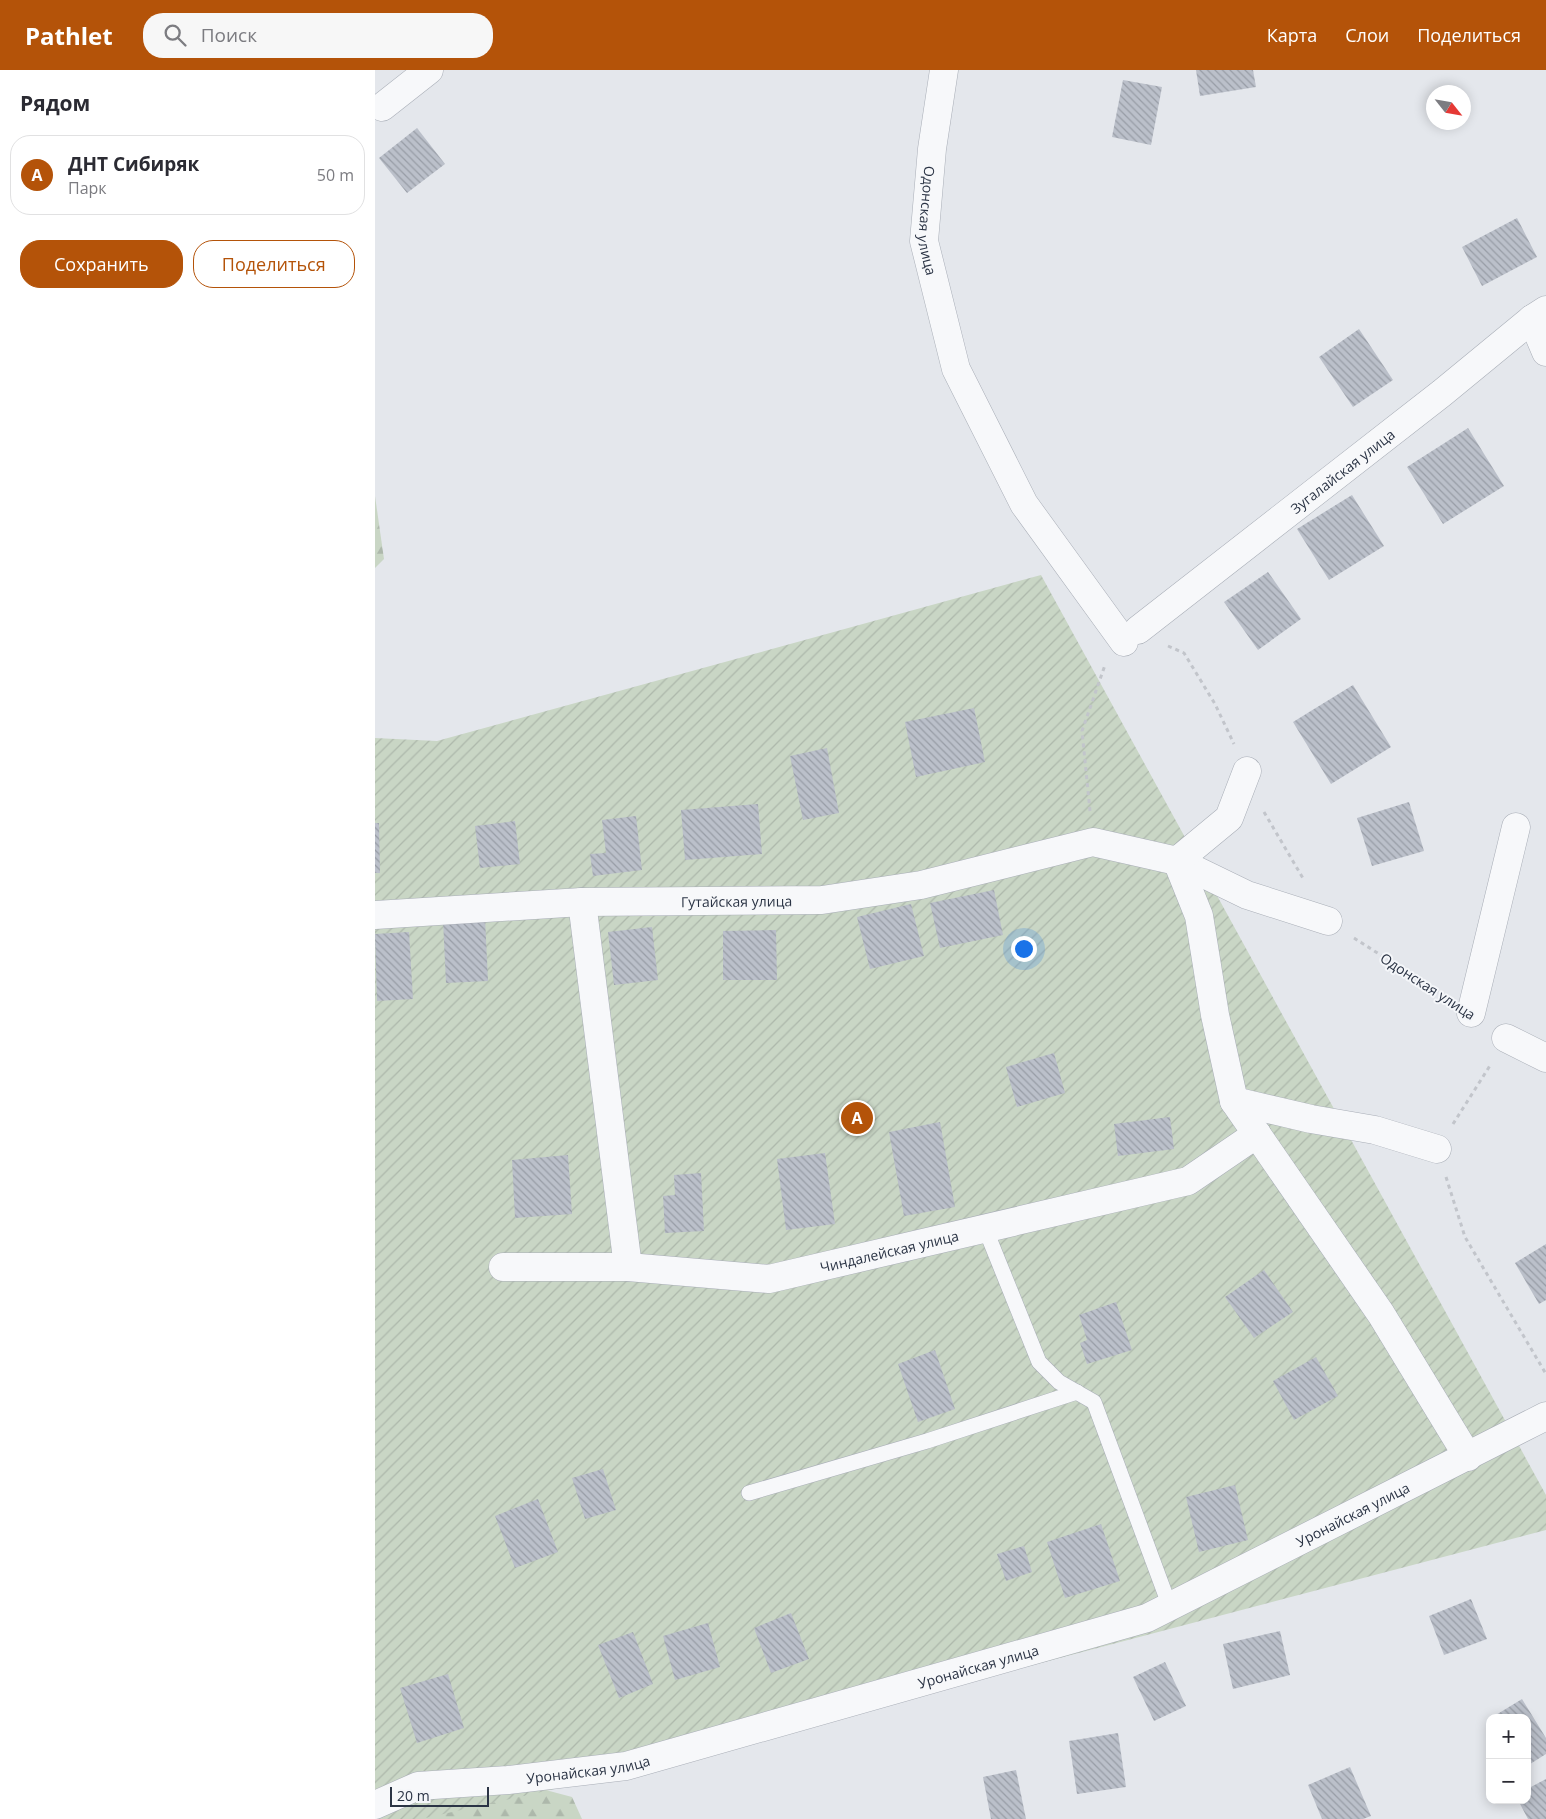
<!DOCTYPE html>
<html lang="ru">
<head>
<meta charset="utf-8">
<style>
	:root { --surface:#fff; --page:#f7f7f7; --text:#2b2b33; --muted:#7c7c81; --line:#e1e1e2; --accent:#b45309 }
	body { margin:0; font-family:"Open Sans",sans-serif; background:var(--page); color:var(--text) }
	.controls { position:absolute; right:15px; bottom:15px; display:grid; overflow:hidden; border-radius:10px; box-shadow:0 2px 12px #0003 }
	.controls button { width:45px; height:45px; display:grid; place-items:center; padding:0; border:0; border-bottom:1px solid var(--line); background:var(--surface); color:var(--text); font:25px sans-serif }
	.compass { position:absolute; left:1051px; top:15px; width:45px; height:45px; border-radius:50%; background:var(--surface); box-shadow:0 2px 12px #0003; rotate:121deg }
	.scale { position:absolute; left:15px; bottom:12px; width:99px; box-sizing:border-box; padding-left:5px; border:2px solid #2b3445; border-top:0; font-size:14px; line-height:18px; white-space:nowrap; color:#2b3445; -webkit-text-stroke:4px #f4f6f9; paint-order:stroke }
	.you { position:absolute; left:648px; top:878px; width:18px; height:18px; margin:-12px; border:4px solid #fff; border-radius:50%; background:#1a73e8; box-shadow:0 0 0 8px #1a73e833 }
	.badge { display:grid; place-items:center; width:32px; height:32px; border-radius:50%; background:var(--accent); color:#fff; font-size:16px; font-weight:700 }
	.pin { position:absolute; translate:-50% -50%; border:2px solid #fff; box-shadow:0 1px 5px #0006 }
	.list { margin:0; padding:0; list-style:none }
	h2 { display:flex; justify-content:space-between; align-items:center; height:65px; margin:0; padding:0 20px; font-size:21px }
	h2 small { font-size:16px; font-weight:400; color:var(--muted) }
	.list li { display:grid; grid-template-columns:32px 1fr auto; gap:15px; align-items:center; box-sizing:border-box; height:80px; margin:0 10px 10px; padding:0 10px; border:1px solid var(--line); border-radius:20px }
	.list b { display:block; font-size:19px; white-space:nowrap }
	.list p { margin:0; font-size:16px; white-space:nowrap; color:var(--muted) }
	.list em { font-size:16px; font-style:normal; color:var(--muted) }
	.actions { display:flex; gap:10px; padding:15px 20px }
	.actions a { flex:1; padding:11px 0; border:1px solid var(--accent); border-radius:20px; text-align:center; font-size:18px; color:var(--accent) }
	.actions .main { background:var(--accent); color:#fff }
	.icon { flex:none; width:28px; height:28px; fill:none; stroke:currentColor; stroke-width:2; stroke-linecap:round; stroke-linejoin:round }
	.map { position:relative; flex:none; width:1171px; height:1749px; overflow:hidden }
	header { display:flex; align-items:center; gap:30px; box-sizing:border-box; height:70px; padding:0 25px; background:var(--accent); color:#fff }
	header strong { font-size:24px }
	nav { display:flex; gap:28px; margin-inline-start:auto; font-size:18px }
	.search { width:350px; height:45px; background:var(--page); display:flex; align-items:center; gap:12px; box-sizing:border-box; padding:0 18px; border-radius:20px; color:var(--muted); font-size:19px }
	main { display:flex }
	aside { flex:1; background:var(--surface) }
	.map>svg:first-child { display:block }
	.forest { fill:url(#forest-firs) }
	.garden { fill:url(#garden-furrows) }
	.building { fill:url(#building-back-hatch) }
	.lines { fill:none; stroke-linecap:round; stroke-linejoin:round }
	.lane-casing { stroke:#a9aeb7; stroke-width:16 }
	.street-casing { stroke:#a9aeb7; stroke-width:29 }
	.path { stroke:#c2c5cb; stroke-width:3; stroke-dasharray:4 4; stroke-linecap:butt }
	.lane { stroke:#f7f8fa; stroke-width:15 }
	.street { stroke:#f7f8fa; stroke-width:28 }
	.labels { text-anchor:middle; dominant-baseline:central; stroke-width:4; stroke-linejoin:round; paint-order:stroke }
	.street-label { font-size:14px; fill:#2b3445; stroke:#f4f6f9 }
</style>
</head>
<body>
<header>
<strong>Pathlet</strong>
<div class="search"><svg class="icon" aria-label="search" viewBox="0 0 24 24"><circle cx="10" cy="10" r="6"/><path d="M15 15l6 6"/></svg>Поиск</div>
<nav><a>Карта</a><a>Слои</a><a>Поделиться</a></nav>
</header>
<main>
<aside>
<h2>Рядом<small></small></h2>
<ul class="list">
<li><span class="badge">A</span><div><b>ДНТ Сибиряк</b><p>Парк</p></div><em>50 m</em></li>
</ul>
<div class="actions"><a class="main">Сохранить</a><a>Поделиться</a></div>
</aside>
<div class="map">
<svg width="1171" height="1749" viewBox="0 0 1171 1749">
	<defs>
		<pattern id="forest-firs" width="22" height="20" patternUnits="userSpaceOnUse" patternTransform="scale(1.25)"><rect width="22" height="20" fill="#c9d6c5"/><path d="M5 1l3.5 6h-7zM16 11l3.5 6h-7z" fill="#adb8ab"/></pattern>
		<pattern id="garden-furrows" width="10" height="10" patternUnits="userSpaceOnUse" patternTransform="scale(1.25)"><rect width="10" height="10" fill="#c9d6c5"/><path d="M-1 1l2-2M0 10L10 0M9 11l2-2" fill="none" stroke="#adb8ab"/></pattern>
		<pattern id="building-back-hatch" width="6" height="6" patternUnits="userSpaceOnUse" patternTransform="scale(1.25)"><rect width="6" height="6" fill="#bbc0ca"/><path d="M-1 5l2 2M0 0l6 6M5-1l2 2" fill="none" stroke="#989da6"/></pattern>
	</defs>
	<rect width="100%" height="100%" fill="#e4e7ec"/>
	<!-- forest -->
	<g class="forest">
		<path d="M0,426L9,489L0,498Z"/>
		<path d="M133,1710L197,1727L207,1749H0Z"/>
	</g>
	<!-- garden -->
	<path class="garden" d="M666,505L1171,1425V1460L228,1708L46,1749H0V668L62,671Z"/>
	<!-- building -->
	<g class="building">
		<path d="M821,0H878L881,17L825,26Z"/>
		<path d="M748,10L787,17L776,75L737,67Z"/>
		<path d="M42,58L70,94L32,123L4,88Z"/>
		<path d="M1142,148L1162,187L1107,216L1087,177Z"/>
		<path d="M984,259L1018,310L978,337L944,287Z"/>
		<path d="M1093,358L1129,416L1068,454L1032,397Z"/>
		<path d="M977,425L1009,476L954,510L922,459Z"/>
		<path d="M893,502L926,549L883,580L849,532Z"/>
		<path d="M978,615L1016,677L956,714L918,652Z"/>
		<path d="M599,638L610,692L541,707L530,652Z"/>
		<path d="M452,678L464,743L428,750L415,686Z"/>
		<path d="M1034,732L1049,781L997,796L982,748Z"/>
		<path d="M383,734L387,784L310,790L306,740Z"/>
		<path d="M261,746L267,800L218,806L215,784L231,783L227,750Z"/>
		<path d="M140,751L145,794L105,798L100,756Z"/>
		<path d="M0,753H4L5,803H0Z"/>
		<path d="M619,820L628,865L565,878L555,833Z"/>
		<path d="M536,834L549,886L495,899L482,847Z"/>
		<path d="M110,848L113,911L71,913L68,850Z"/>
		<path d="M277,857L283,910L239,915L233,862Z"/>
		<path d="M401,860L402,910H348V861Z"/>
		<path d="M34,862L38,929L2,931L0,864Z"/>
		<path d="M679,983L690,1023L642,1037L631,997Z"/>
		<path d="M795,1047L799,1079L743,1086L739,1054Z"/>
		<path d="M565,1052L580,1137L529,1146L514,1062Z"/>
		<path d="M450,1083L460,1154L411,1160L402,1089Z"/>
		<path d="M193,1085L197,1144L140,1148L137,1090Z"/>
		<path d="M326,1103L329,1161L290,1163L288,1126L300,1125L299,1105Z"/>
		<path d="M1171,1174V1230L1164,1234L1140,1193Z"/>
		<path d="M889,1200L918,1242L879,1268L850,1227Z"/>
		<path d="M741,1232L757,1280L712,1294L705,1273L712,1270L704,1245Z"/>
		<path d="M560,1280L580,1339L543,1352L523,1294Z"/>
		<path d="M941,1287L963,1326L919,1350L898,1311Z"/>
		<path d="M228,1399L241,1440L210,1449L197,1408Z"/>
		<path d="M860,1415L873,1470L824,1482L811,1427Z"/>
		<path d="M163,1429L183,1482L140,1498L120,1446Z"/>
		<path d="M726,1454L745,1511L690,1528L672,1472Z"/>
		<path d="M649,1476L657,1502L631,1511L622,1484Z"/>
		<path d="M1096,1529L1112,1569L1069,1585L1054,1546Z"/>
		<path d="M416,1543L434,1589L396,1603L379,1558Z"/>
		<path d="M333,1553L345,1597L300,1610L288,1566Z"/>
		<path d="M905,1561L915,1605L858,1619L848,1574Z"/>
		<path d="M258,1562L278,1614L244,1628L223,1575Z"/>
		<path d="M790,1592L811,1636L779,1651L758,1607Z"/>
		<path d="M73,1604L89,1658L42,1673L25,1618Z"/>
		<path d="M1147,1629L1171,1668V1684L1152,1696V1648H1116Z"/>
		<path d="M743,1663L751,1717L702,1724L694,1671Z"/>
		<path d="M975,1697L996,1746L988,1749H947L933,1715Z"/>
		<path d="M641,1700L651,1749H616L608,1707Z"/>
		<path d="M1171,1709V1749H1153L1143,1730H1152V1719Z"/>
	</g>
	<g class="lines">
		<!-- lane casing -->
		<g class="lane-casing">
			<g id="lane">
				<path d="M610,1158L664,1292L684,1312L719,1332L795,1537"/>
				<path d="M374,1423L552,1371L702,1322"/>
			</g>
		</g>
		<!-- street casing -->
		<g class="street-casing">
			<g id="street">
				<path id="s1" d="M569,0L557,79L549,171L581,299L649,434L749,572"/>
				<path d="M7,37L54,0"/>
				<path d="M1157,249L1171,282"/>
				<path id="s2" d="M763,560L1067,323L1157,249L1171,240"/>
				<path d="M802,791L824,846L840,945L859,1031L1006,1244L1093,1387"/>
				<path d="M802,791L872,825L953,851"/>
				<path d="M207,832L253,1197"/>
				<path id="s3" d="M0,845L207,832L447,830L546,815L718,772L802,791L854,748L872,701"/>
				<path d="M1096,943L1141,757"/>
				<path d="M1131,968L1171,988"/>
				<path d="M859,1031L936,1049L1000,1060L1062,1079"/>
				<path id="s4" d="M128,1197H253L394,1209L813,1111L882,1064"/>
				<path id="s5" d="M0,1735L43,1716L133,1710L251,1696L772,1548L1171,1346"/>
			</g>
		</g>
		<!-- path -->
		<g class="path">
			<path d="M793,576L809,583L840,634L859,674"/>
			<path d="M715,741L707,661L730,595"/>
			<path d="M889,742L929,810"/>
			<path d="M979,868L1068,925"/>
			<path d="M1078,1054L1116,994"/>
			<path d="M1071,1107L1090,1167L1171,1304"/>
		</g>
		<!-- lane -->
		<use href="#lane" class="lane"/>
		<!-- street -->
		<use href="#street" class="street"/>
	</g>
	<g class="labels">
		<!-- street labels -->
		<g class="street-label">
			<text stroke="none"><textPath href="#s1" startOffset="152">Одонская улица</textPath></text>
			<text stroke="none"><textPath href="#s2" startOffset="259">Зугалайская улица</textPath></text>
			<text stroke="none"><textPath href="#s3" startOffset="362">Гутайская улица</textPath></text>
			<text transform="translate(1053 916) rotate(33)">Одонская улица</text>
			<text stroke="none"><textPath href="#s4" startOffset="390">Чиндалейская улица</textPath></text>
			<text stroke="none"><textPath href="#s5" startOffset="1028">Уронайская улица</textPath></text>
			<text stroke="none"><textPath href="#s5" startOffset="622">Уронайская улица</textPath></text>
			<text stroke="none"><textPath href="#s5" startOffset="218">Уронайская улица</textPath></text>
		</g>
	</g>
</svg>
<div class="controls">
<button>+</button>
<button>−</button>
</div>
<svg class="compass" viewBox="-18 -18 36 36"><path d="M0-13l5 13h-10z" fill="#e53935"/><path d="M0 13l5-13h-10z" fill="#7c7c81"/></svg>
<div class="scale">20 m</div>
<div class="you"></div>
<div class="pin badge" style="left:482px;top:1048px">A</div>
</div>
</main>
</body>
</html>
